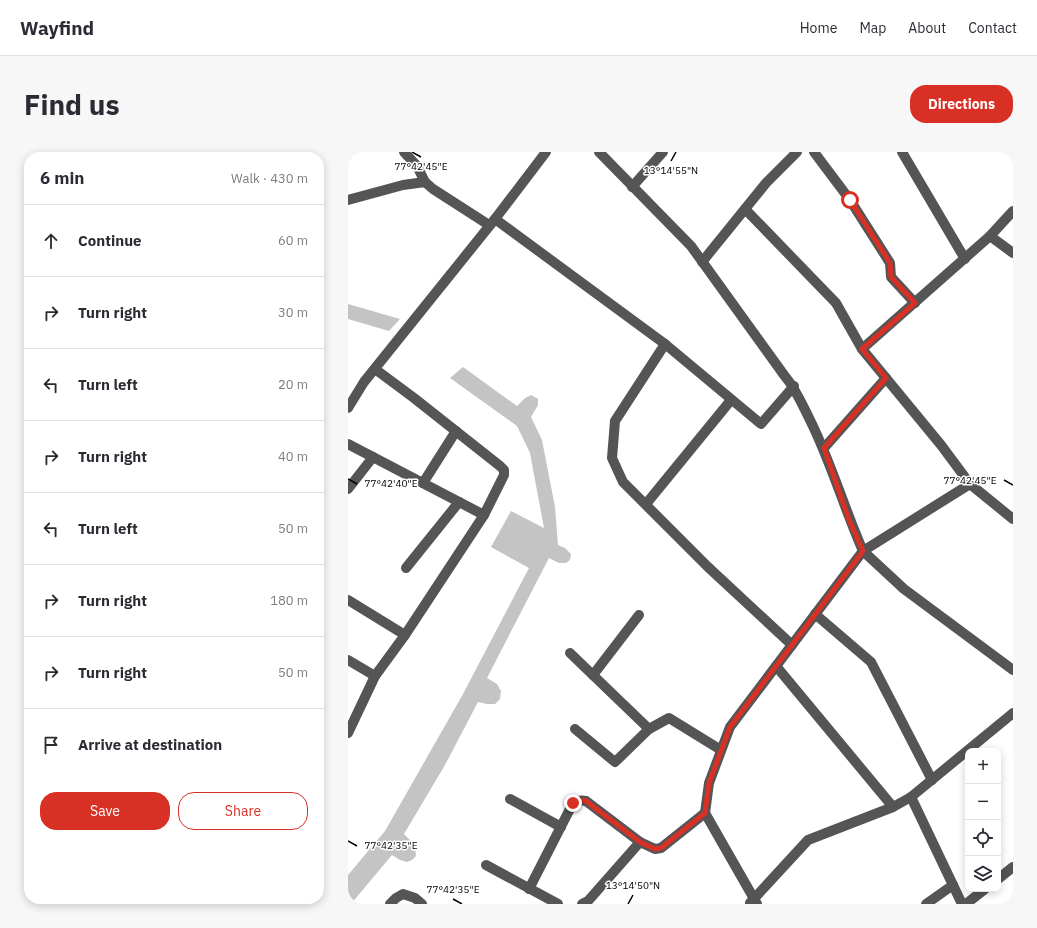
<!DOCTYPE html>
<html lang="en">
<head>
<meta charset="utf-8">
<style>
	:root { --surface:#fff; --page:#f7f7f7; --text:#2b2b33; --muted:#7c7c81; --line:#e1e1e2; --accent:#d93025 }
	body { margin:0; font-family:"IBM Plex Sans",sans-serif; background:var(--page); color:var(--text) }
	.controls { position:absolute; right:12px; bottom:12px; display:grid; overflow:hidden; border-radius:8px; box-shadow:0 2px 10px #0003 }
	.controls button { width:36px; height:36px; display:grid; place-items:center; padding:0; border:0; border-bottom:1px solid var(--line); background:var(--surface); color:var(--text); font:20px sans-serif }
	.stop { position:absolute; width:12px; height:12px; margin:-9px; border:3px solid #d93025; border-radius:50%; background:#fff }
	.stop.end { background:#d93025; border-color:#fff; box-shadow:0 1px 4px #0008 }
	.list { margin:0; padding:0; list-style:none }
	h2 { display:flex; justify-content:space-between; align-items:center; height:52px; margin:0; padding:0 16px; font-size:17px }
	h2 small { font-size:13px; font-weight:400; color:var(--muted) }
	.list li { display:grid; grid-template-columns:26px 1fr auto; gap:12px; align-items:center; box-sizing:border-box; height:72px; padding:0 16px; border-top:1px solid var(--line) }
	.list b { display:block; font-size:15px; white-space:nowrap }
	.list em { font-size:13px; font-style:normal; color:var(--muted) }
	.actions { display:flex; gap:8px; padding:12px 16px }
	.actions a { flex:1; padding:9px 0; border:1px solid var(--accent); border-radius:16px; text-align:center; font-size:14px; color:var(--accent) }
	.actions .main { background:var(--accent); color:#fff }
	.icon { flex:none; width:22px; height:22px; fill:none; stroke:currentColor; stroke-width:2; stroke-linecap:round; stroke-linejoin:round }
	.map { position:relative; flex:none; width:665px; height:752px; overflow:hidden; border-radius:16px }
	header { display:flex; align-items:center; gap:24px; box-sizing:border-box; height:56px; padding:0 20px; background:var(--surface); border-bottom:1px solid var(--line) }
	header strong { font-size:19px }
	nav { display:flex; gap:22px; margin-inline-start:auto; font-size:14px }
	.intro { display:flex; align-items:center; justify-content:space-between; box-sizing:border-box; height:96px; padding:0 24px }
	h1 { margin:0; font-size:28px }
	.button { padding:10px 18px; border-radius:16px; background:var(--accent); color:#fff; font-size:14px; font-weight:700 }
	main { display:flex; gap:24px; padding:0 24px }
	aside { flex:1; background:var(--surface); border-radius:16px; box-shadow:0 2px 10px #0003 }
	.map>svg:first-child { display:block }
	.building { fill:#c4c4c4 }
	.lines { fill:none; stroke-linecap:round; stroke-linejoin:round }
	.minor { stroke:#555; stroke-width:10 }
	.route { stroke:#d93025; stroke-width:5 }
	.ticks { fill:none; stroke:#000; stroke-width:1.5 }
	.ticks-label { font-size:10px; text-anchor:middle; fill:#000; stroke:#fff; stroke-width:3; stroke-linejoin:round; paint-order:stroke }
</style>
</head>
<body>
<header>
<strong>Wayfind</strong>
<nav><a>Home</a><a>Map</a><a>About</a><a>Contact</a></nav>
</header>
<div class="intro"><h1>Find us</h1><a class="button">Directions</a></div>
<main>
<aside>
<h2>6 min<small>Walk · 430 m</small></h2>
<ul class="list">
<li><svg class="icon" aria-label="ahead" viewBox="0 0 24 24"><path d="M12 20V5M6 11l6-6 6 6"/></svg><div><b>Continue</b></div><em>60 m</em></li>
<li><svg class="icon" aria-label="right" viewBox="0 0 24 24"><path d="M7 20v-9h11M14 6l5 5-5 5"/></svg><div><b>Turn right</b></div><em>30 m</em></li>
<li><svg class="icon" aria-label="left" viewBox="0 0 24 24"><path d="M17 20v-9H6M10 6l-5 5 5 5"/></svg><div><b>Turn left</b></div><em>20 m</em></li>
<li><svg class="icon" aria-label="right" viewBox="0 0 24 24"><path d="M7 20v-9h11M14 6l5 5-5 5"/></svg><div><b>Turn right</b></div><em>40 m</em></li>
<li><svg class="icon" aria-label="left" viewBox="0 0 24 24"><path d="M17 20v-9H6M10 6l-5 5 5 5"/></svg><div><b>Turn left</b></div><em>50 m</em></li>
<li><svg class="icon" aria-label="right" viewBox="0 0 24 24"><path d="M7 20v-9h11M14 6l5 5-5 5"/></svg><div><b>Turn right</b></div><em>180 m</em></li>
<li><svg class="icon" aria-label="right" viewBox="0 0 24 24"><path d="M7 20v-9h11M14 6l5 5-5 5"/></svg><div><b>Turn right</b></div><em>50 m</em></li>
<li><svg class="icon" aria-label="arrive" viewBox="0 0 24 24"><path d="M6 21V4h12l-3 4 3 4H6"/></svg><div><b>Arrive at destination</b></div></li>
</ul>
<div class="actions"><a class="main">Save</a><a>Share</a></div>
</aside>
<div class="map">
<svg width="665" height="752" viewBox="0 0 665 752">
	<rect width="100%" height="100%" fill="#fff"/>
	<!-- building -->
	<g class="building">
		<path d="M0,152L52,167L41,179L0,167Z"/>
		<path d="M115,215L169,254L177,246L183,243L190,247V253L183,265L194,288L207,355L210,393L217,396L223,402L222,408L218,411H211L201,406L139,526L149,532L153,539L152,547L147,552H139L130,550L97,613L56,682L63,689L67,696L68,704L64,708L59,710L52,708L44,703L3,752H0V723L37,679L115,542L181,416L143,395L163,359L196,376L182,301L169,274L102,226Z"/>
	</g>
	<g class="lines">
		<!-- minor -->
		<g class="minor">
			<path d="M56,0L69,14L77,30"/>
			<path d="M251,0L343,94L436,223C448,237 454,252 462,268C483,310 496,356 515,399L382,575L361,631L357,661L409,752"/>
			<path d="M466,0L502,48L542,111L543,125L567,151"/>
			<path d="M554,0L617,107"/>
			<path d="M284,35L315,0"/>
			<path d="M0,48L55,33L77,30L85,37L141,73"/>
			<path d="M397,57L488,151L514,197"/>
			<path d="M147,67L317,192L413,272L446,234"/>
			<path d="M642,84L665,101"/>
			<path d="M354,110L418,31L449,0"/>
			<path d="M317,192L267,269L264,306L275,330L360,415L444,493"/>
			<path d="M0,256L16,230L147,67L198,0"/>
			<path d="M0,292L136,363"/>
			<path d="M476,296L538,226"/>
			<path d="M75,331L108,279"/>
			<path d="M622,332L593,293L514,197L642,84L665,59"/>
			<path d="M0,337L25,305"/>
			<path d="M298,352L383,248"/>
			<path d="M665,367L622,332L515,399L556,437L665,518"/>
			<path d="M58,416L111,350"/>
			<path d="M0,448L57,483"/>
			<path d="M467,462L523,510L584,628"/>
			<path d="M222,501L301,577"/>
			<path d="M0,508L27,524"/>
			<path d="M428,514L545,655"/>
			<path d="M245,523L291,463"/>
			<path d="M227,577L267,610L301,577L321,566L373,598"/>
			<path d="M0,581L27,524L57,483L136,363L156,323V318L152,314L66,246L27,217"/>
			<path d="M563,645L614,752"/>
			<path d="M162,647L213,675"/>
			<path d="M138,713L210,752"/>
			<path d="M650,727L665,715"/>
			<path d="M181,737L225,651C230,648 233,648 238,649L292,690"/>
			<path d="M402,751L460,688L545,655L563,645L665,561"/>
			<path d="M42,752L48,746L55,742L67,746L74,752"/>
			<path d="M234,752L240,749L292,690L307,697L313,696L357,661"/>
			<path d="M578,752L605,733"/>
			<path d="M618,752L637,737"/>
		</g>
	</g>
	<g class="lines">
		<!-- route -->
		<path class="route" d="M225,651L232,648L238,649L292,690L307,697L313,696L357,661L361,631L382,575L515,399L501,368L476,296L538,226L514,197L567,151L543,125L542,111L502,48"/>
	</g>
	<!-- ticks -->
	<path class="ticks" d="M64,0L73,5M323,9L328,0M0,327L9,332M656,328L665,333M0,689L9,694M105,747L114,752M280,752L285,743"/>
	<g class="ticks-label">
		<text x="73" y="18">77°42'45"E</text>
		<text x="323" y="22">13°14'55"N</text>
		<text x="622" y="332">77°42'45"E</text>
		<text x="43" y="335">77°42'40"E</text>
		<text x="43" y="697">77°42'35"E</text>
		<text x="285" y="737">13°14'50"N</text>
		<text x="105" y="741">77°42'35"E</text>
	</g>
</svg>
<div class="controls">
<button>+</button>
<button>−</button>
<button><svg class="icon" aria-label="locate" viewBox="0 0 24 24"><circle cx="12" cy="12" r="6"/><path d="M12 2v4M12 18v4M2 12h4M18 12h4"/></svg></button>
<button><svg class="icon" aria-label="layers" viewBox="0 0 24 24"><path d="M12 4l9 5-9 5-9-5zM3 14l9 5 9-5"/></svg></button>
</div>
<div class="stop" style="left:502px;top:48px"></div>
<div class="stop end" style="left:225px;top:651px"></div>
</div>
</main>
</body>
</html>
